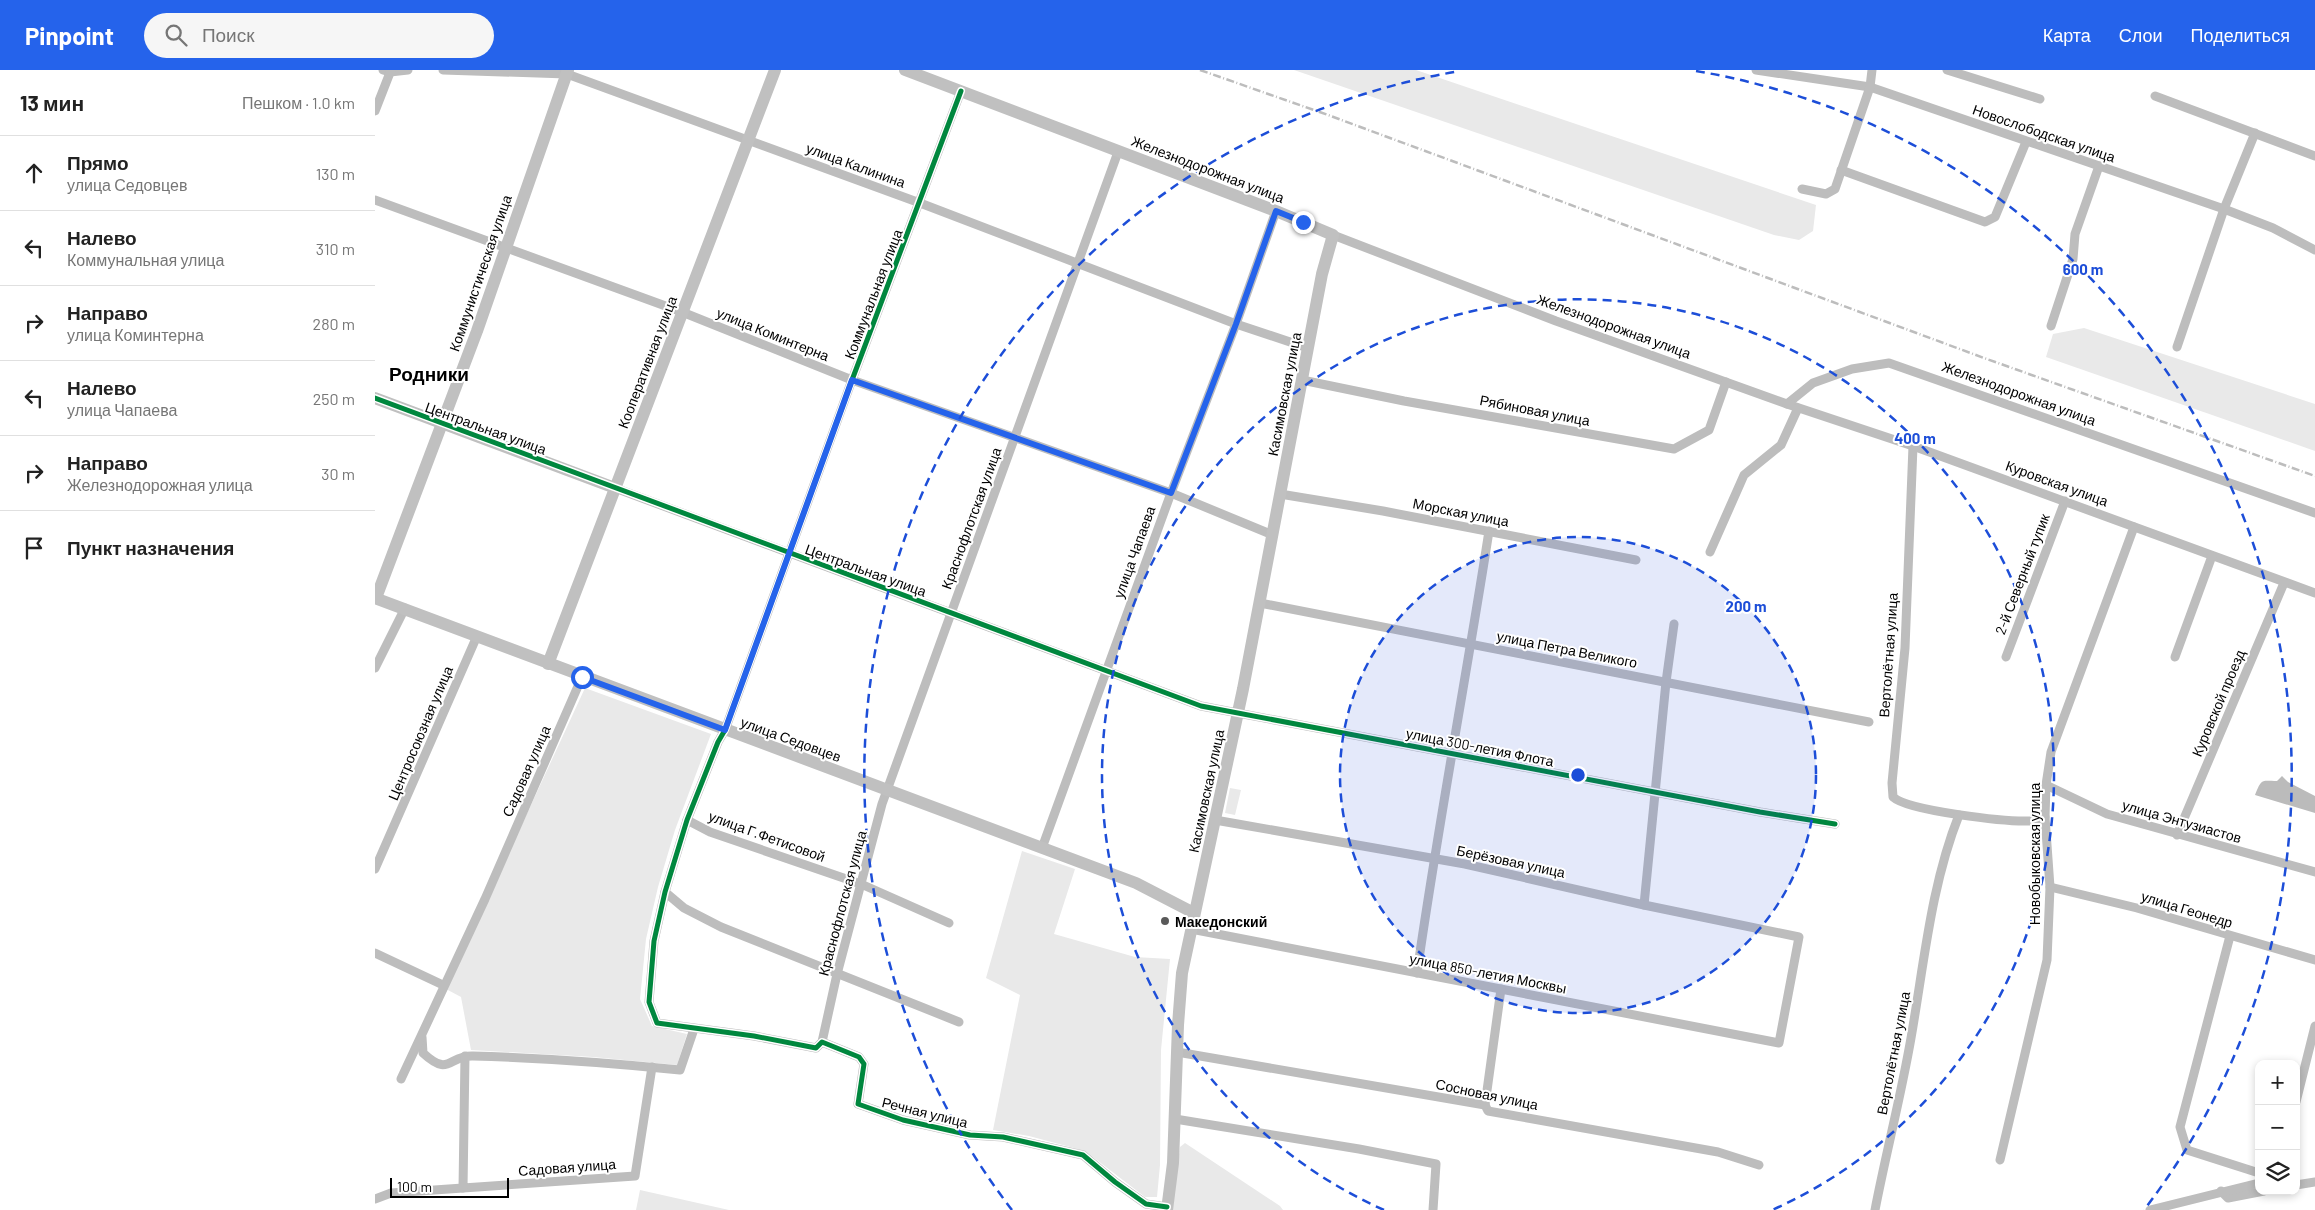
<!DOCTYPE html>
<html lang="ru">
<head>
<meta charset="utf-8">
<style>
	:root { --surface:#fff; --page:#f6f6f6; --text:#222; --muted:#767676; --line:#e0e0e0; --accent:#2563eb }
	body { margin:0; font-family:Barlow,sans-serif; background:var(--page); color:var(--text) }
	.controls { position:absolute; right:15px; bottom:15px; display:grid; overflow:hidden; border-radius:10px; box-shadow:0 2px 8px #0003 }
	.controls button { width:45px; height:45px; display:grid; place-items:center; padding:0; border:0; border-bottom:1px solid var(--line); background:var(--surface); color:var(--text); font:25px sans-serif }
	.scale { position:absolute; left:15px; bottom:12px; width:119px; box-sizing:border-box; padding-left:5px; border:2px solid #000; border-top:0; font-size:14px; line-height:18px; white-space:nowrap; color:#000; -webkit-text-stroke:4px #fff; paint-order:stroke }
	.stop { position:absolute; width:15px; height:15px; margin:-11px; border:4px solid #2563eb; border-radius:50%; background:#fff }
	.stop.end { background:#2563eb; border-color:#fff; box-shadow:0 1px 5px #0008 }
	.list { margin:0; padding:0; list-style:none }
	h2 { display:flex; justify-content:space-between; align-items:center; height:65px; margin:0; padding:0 20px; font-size:21px }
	h2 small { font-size:16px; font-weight:400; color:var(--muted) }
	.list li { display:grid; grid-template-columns:32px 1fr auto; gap:15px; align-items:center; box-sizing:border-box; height:75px; padding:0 20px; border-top:1px solid var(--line) }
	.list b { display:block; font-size:19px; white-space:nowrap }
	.list p { margin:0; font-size:16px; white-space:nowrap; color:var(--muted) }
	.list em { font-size:16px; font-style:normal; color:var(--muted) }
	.icon { flex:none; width:28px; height:28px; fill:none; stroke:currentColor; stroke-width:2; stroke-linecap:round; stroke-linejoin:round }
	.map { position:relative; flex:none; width:1940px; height:1140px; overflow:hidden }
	header { display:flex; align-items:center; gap:30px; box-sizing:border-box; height:70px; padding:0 25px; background:var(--accent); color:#fff }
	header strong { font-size:24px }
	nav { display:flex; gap:28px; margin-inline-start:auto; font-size:18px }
	.search { width:350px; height:45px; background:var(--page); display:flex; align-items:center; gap:12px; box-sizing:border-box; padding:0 18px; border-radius:28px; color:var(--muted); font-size:19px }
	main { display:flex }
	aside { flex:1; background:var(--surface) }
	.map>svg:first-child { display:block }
	.green { fill:#e9e9e9 }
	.water { fill:#bbb }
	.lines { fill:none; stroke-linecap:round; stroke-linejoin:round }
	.street { stroke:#bdbdbd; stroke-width:9 }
	.secondary { stroke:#c0c0c0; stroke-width:12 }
	.rail { stroke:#bdbdbd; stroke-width:2.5; stroke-dasharray:8 2.5 1 2.5; stroke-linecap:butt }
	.cycleway-casing { stroke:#fff; stroke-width:8 }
	.cycleway { stroke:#00873e; stroke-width:5 }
	.route { stroke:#2563eb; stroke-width:6 }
	.ring { fill:none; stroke:#1d4ed8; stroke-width:2.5; stroke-dasharray:9 6 }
	.poi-dot { fill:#595959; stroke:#fff; stroke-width:2 }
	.labels { text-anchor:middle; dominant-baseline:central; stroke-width:4; stroke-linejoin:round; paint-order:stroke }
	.street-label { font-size:14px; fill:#000; stroke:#fff }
	.poi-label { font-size:14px; font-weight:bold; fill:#000; stroke:#fff; text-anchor:start }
	.district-label { font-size:19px; font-weight:bold; fill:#000; stroke:#fff }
	.centre { fill:#1d4ed8; stroke:#fff; stroke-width:2.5 }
	.ring-label { font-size:15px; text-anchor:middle; font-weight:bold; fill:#1d4ed8; stroke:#fff; stroke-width:4; stroke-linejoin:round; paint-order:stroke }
</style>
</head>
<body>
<header>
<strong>Pinpoint</strong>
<div class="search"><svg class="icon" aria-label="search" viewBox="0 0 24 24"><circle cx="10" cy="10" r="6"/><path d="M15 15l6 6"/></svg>Поиск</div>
<nav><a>Карта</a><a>Слои</a><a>Поделиться</a></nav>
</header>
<main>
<aside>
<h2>13 мин<small>Пешком · 1.0 km</small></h2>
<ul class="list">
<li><svg class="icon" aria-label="ahead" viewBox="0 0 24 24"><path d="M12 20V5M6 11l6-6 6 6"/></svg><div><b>Прямо</b><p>улица Седовцев</p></div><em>130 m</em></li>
<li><svg class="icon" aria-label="left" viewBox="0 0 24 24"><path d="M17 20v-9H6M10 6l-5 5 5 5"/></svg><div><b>Налево</b><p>Коммунальная улица</p></div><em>310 m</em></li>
<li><svg class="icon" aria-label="right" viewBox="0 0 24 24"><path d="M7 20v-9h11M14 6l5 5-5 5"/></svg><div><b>Направо</b><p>улица Коминтерна</p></div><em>280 m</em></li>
<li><svg class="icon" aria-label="left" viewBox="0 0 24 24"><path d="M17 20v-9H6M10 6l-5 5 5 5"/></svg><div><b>Налево</b><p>улица Чапаева</p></div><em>250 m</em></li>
<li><svg class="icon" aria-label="right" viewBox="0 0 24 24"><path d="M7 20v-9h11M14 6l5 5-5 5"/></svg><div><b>Направо</b><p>Железнодорожная улица</p></div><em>30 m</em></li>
<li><svg class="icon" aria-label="arrive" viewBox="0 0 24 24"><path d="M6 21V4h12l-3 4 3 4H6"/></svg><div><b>Пункт назначения</b></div></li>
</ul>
</aside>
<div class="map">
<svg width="1940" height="1140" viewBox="0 0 1940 1140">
	<rect width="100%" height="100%" fill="#fff"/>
	<!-- green -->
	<g class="green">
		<path d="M919,0H1041L1441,135L1438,161L1424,170L1399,165Z"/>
		<path d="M1709,258L1940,334V381L1671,287L1678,264Z"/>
		<path d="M210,618L336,664L300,760L283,817L271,869L265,929L277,956L312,964L302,995L218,987L96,980L86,927L71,919Z"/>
		<path d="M855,718L866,720L860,745L850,743Z"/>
		<path d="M647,781L700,799L679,864L760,887L795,889L786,980L785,1095L782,1127H770L710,1081L654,1066L618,1060L645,925L611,908Z"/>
		<path d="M810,1073L905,1136L908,1140H797L805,1077Z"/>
		<path d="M265,1120L354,1140H261Z"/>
	</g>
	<!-- water -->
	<path class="water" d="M1907,706L1913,712L1940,726V743L1880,725C1887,708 1886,711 1902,711Z"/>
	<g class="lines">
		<!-- street -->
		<g class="street">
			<path d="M8,0L15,2L33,0"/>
			<path d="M68,0L192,4L545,133L861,254L933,278"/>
			<path d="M1381,0L1495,17L1849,139L1898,158L1940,180"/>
			<path d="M1572,0L1665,29"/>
			<path d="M586,21L477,310L350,660L343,672L312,750L290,822L279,871L274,932L282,953L379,966L441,978L447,972L484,987L489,994L483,1034L528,1050L595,1065L628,1067L708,1085L740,1112L771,1134L792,1137"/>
			<path d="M1780,26L1940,86"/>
			<path d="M0,41L16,0"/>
			<path d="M1466,100L1610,152L1620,147L1651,72"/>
			<path d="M1427,119L1451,124L1460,119L1495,17L1497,0"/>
			<path d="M0,130L307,242L477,310L796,423L898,465"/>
			<path d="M958,165L1181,251L1412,334L1438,313L1477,299L1514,293L1940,443"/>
			<path d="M1676,256L1698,189L1700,164L1724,96"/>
			<path d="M1802,277L1849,139L1880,63"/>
			<path d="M927,310L1029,331L1299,379L1334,360L1351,312"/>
			<path d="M1412,334L1538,376L1940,523"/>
			<path d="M1538,376L1530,578L1517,713L1518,727C1533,741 1632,752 1655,751C1660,751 1665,749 1670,747"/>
			<path d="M240,418L826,636L1385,742L1460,754"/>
			<path d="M905,424L1008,441L1261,490"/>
			<path d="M1335,482L1369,405L1406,375L1423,338"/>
			<path d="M885,533L1494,652"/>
			<path d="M1631,587L1690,431"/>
			<path d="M1800,587L1837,486"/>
			<path d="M0,598L30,538"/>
			<path d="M1671,715L1732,744L1940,802"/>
			<path d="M312,750L335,762L486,814L574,853"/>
			<path d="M1802,765L1909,513"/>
			<path d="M667,778L796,423L861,254L901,141"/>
			<path d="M0,799L102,566"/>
			<path d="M1675,817L1762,838L1940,890"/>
			<path d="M290,822L309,838L346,857L584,952"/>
			<path d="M1269,835L1291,612L1299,554"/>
			<path d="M816,859L1404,973L1424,867L1269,835L1090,794L840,750"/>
			<path d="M1855,866L1805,1057L1812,1080L1884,1103"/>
			<path d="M0,883L68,915"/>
			<path d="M1042,903C1063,755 1091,609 1114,461"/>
			<path d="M47,967L48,983C75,1008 73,985 98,986C168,988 236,993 305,1000L319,959"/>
			<path d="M447,972L462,904L507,734L743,82"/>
			<path d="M802,982L1110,1035L1113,1041L1343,1082L1384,1095"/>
			<path d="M90,986L88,1118L260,1106L277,997"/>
			<path d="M26,1009L110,829L207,607"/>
			<path d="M1921,1032L1940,956"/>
			<path d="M1110,1035L1126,919"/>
			<path d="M800,1049L984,1079L1061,1094L1058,1140"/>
			<path d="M1625,1090L1672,890L1675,817L1670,747L1671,715L1676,682L1759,457"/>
			<path d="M1921,1115L1940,1112"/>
			<path d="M1846,1121L1853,1128L1889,1121"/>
			<path d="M0,1129L16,1123L88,1118"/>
			<path d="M1500,1140C1511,1083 1526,1026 1536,968C1549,894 1556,815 1584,745"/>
			<path d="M1775,1140L1884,1113"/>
		</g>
		<!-- secondary -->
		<g class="secondary">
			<path d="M530,0L901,141L958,165L947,204L868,619L807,903L803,955L798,1093L792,1140"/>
			<path d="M0,328L240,418"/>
			<path d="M0,528L761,813L819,843"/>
			<path d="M1,528L102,261L193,0"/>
			<path d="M173,594L400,0"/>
		</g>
		<!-- rail -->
		<path class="rail" d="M825,0L953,45L1609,288L1940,406"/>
		<!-- cycleway casing -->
		<g class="cycleway-casing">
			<g id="cycleway">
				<path d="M586,21L477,310L350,660L343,672L312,750L290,822L279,871L274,932L282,953L379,966L441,978L447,972L484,987L489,994L483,1034L528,1050L595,1065L628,1067L708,1085L740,1112L771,1134L792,1137"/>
				<path d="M0,328L826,636L1385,742L1460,754"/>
			</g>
		</g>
		<!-- cycleway -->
		<use href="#cycleway" class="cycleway"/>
	</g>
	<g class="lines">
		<!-- route -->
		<path class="route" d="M207,607L350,660L477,310L796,423L861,254L901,141L928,152"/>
	</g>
	<!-- distance rings -->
	<circle cx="1203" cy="705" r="238" fill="#1d4ed8" fill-opacity=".12"/>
	<g class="ring">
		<circle cx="1203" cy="705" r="238"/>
		<path d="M1009 1140A476 476 0 1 1 1397 1140"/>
		<path d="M637 1140A714 714 0 0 1 1085 1M1321 1A714 714 0 0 1 1769 1140"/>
	</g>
	<!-- markers -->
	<circle class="poi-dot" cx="790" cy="851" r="5"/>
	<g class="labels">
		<!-- street labels -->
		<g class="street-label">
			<text transform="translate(1669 63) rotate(19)">Новослободская улица</text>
			<text transform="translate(481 95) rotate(20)">улица Калинина</text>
			<text transform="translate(833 99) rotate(21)">Железнодорожная улица</text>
			<text transform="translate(105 203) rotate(-71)">Коммунистическая улица</text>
			<text transform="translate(498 224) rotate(-69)">Коммунальная улица</text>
			<text transform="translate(1239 256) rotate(20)">Железнодорожная улица</text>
			<text transform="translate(398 264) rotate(22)">улица Коминтерна</text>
			<text transform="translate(272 292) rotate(-69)">Кооперативная улица</text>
			<text transform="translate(1644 323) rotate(20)">Железнодорожная улица</text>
			<text transform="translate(909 324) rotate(-79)">Касимовская улица</text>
			<text transform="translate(1160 340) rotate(11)">Рябиновая улица</text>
			<text transform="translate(111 358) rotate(20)">Центральная улица</text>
			<text transform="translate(1682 413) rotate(20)">Куровская улица</text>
			<text transform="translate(1086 442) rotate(11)">Морская улица</text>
			<text transform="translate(596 448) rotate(-70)">Краснофлотская улица</text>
			<text transform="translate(759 482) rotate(-70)">улица Чапаева</text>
			<text transform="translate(491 500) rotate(20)">Центральная улица</text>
			<text transform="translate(1647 504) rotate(-69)">2-й Северный тупик</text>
			<text transform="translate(1192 579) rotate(11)">улица Петра Великого</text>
			<text transform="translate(1513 585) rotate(-86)">Вертолётная улица</text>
			<text transform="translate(1843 633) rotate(-67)">Куровской проезд</text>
			<text transform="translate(45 663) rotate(-67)">Центросоюзная улица</text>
			<text transform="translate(416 669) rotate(20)">улица Седовцев</text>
			<text transform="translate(1105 677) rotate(11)">улица 300-летия Флота</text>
			<text transform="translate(151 701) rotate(-66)">Садовая улица</text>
			<text transform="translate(831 721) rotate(-78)">Касимовская улица</text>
			<text transform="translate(1807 751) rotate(16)">улица Энтузиастов</text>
			<text transform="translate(392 766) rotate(20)">улица Г.Фетисовой</text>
			<text transform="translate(1659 784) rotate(-90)">Новобыковская улица</text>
			<text transform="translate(1136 791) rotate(12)">Берёзовая улица</text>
			<text transform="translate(467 833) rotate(-75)">Краснофлотская улица</text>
			<text transform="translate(1812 839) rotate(17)">улица Геонедр</text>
			<text transform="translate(1113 903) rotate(11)">улица 850-летия Москвы</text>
			<text transform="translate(1518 983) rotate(-79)">Вертолётная улица</text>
			<text transform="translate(1112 1024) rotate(12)">Сосновая улица</text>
			<text transform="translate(550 1042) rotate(14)">Речная улица</text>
			<text transform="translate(192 1097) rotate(-4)">Садовая улица</text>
		</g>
		<!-- poi labels -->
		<g class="poi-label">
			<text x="800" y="851">Македонский</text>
		</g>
		<!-- district labels -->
		<g class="district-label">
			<text x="54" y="303">Родники</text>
		</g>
	</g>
	<circle cx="1203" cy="705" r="8" class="centre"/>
	<g class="ring-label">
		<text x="1708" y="205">600 m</text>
		<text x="1540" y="374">400 m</text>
		<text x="1371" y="542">200 m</text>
	</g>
</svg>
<div class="controls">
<button>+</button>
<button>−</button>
<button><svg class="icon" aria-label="layers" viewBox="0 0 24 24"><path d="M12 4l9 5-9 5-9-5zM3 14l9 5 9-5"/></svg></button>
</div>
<div class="scale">100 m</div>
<div class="stop" style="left:207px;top:607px"></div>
<div class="stop end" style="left:928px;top:152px"></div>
</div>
</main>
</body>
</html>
